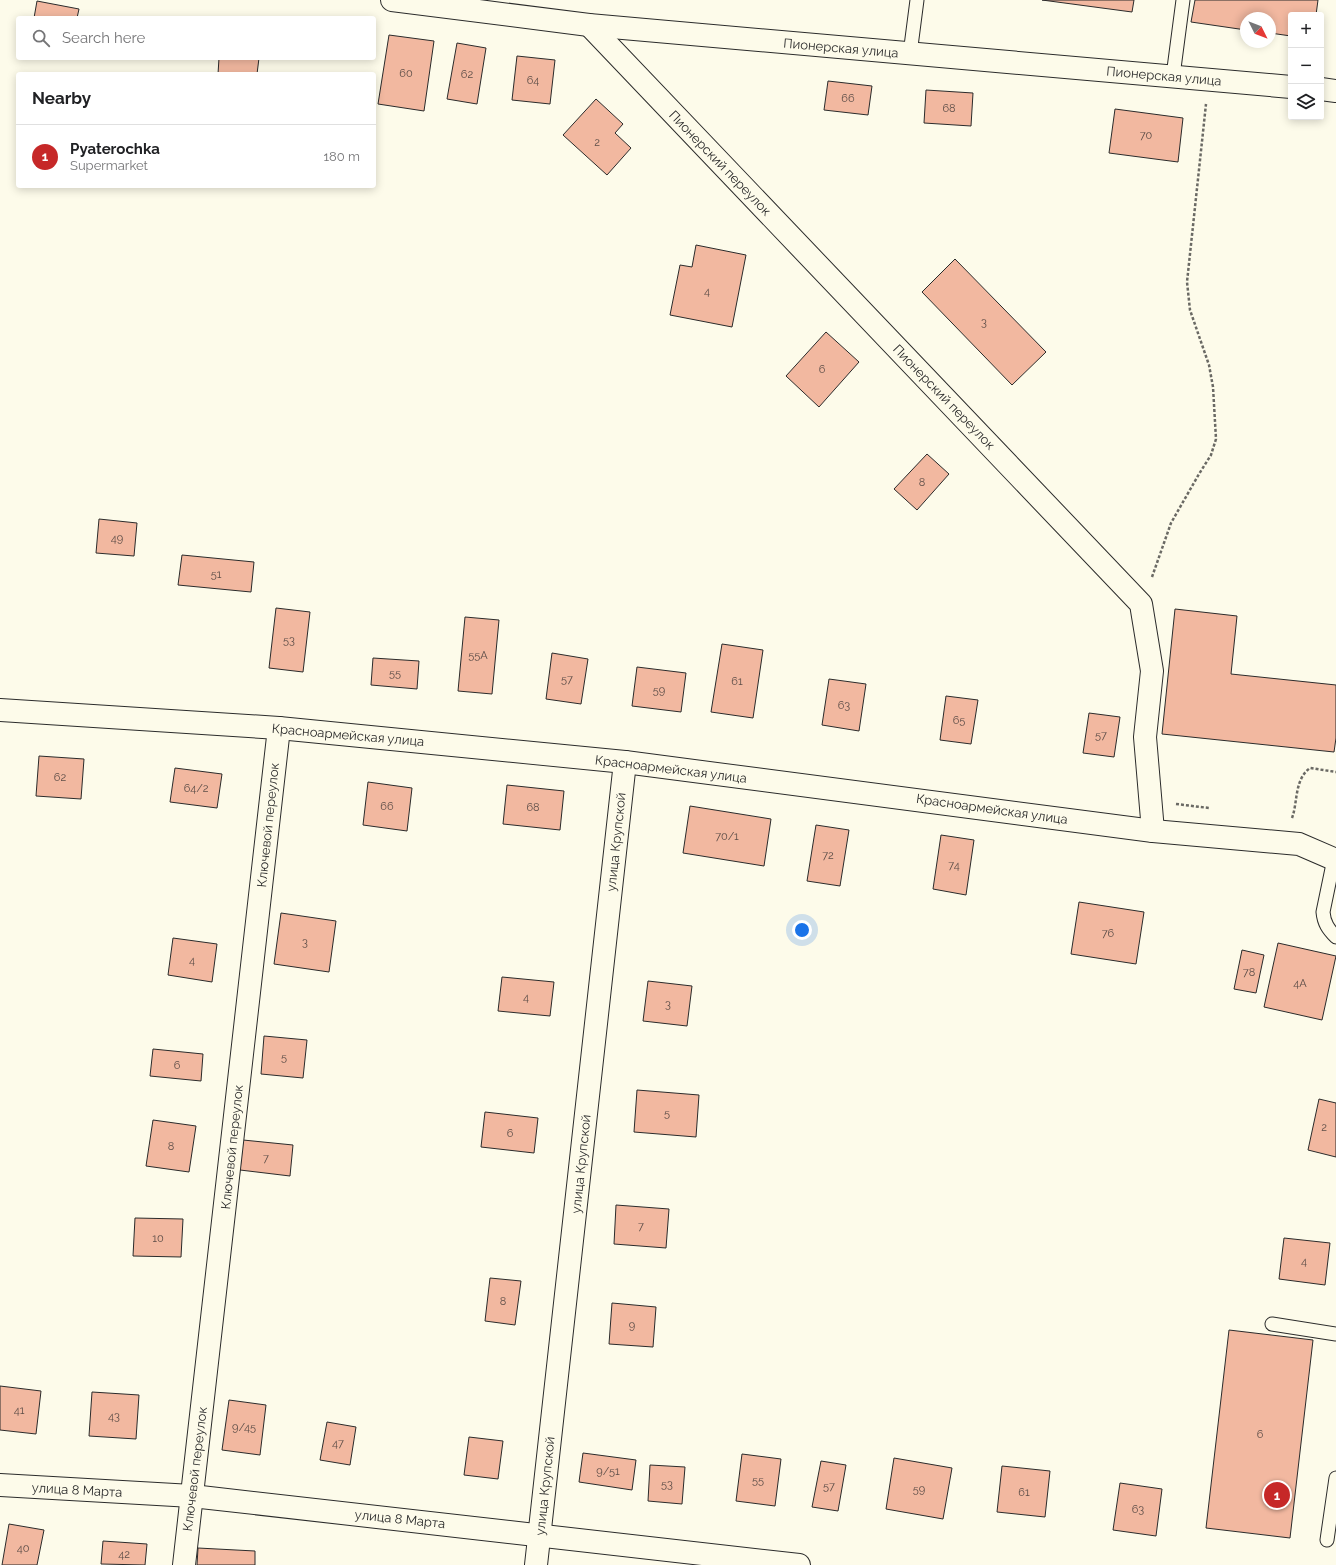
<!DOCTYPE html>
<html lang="en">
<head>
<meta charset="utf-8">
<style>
	:root { --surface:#fff; --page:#f6f6f6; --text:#202124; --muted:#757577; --line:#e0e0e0; --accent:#c62828 }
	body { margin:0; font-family:Raleway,sans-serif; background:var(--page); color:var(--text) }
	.controls { position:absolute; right:12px; top:12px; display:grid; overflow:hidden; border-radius:4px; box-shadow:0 2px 10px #0003 }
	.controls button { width:36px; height:36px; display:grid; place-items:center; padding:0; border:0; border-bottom:1px solid var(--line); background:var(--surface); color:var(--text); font:20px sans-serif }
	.compass { position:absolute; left:1240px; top:12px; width:36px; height:36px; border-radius:50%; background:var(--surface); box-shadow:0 2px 10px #0003; rotate:132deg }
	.you { position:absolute; left:802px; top:930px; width:14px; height:14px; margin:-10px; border:3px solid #fff; border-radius:50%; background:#1a73e8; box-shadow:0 0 0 6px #1a73e833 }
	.badge { display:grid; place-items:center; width:26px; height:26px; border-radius:50%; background:var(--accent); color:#fff; font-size:13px; font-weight:700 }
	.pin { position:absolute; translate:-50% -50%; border:2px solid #fff; box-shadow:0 1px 4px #0006 }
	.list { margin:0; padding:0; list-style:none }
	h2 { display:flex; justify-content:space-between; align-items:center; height:52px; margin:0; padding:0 16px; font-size:17px }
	h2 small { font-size:13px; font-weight:400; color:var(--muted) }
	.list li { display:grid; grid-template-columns:26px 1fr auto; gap:12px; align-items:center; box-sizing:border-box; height:64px; padding:0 16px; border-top:1px solid var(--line) }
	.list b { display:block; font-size:15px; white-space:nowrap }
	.list p { margin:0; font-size:13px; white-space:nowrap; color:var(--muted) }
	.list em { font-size:13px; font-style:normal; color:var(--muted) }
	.icon { flex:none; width:22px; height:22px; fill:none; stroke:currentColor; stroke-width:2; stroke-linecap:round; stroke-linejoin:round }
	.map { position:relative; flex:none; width:1336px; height:1565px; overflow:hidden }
	.search { position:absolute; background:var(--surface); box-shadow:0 2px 10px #0003; left:16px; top:16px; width:360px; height:44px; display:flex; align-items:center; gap:10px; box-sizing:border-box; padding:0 14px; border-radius:4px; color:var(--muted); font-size:15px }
	.panel { position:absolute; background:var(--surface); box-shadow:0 2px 10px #0003; left:16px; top:72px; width:360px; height:116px; border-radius:4px }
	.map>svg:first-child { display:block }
	.building { fill:#f2b8a0; stroke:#2b2b2b }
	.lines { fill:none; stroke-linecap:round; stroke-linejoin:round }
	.service-casing { stroke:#2b2b2b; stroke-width:15 }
	.minor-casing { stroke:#2b2b2b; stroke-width:24 }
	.tertiary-casing { stroke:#2b2b2b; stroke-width:24 }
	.path { stroke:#6a6964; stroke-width:2.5; stroke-dasharray:3 2; stroke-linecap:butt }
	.service { stroke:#fdfbea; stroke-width:13 }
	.minor { stroke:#fdfbea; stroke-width:22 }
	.tertiary { stroke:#fdfbea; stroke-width:22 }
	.labels { text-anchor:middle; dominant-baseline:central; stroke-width:3; stroke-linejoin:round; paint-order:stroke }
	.number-label { font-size:11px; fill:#5d4e48 }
	.street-label { font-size:13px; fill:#2b2b2b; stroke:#fdfbea }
</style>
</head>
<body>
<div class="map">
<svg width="1336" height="1565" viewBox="0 0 1336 1565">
	<rect width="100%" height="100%" fill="#fdfbea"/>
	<!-- building -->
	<g class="building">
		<path d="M1042,0H1134L1132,12Z"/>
		<path d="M1195,0H1318L1316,15H1291V36L1270,33V18H1246V30L1191,22Z"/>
		<path d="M37,1L79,9L77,18H34Z"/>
		<path d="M389,35L434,41L424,111L378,104Z"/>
		<path d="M457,43L486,48L477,104L447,99Z"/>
		<path d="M517,56L555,60L550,104L512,100Z"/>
		<path d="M219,58H259L257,74H218Z"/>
		<path d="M828,81L872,86L868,115L824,110Z"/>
		<path d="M926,90L973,93L971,126L924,123Z"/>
		<path d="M596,99L623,124L615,133L631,148L607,175L563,135Z"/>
		<path d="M1115,109L1183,118L1178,162L1109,153Z"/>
		<path d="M696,245L746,255L732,327L670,315L680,265L692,267Z"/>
		<path d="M955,259L1046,352L1012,385L922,292Z"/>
		<path d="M826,332L859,362L819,407L786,376Z"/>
		<path d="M927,454L949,474L917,510L894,489Z"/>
		<path d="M99,519L137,523L134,556L96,553Z"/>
		<path d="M182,555L254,562L251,592L178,585Z"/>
		<path d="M276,608L310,612L303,672L269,668Z"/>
		<path d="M1175,609L1237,616L1231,674L1336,685V738L1334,752L1162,734Z"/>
		<path d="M465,617L499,620L492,694L458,691Z"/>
		<path d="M722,644L763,650L753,718L711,712Z"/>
		<path d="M552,653L588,659L581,704L546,699Z"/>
		<path d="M373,658L419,661L417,689L371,685Z"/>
		<path d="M637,667L686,673L681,712L632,706Z"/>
		<path d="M829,679L866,684L859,731L822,725Z"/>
		<path d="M946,696L978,700L971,744L940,740Z"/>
		<path d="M1089,713L1120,717L1114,757L1083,753Z"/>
		<path d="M39,756L84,759L81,799L36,796Z"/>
		<path d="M175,768L222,774L217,808L170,802Z"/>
		<path d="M368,782L412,788L407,831L363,825Z"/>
		<path d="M507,785L564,791L560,830L503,824Z"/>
		<path d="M690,806L771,819L764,866L683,853Z"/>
		<path d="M816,825L849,830L840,886L807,881Z"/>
		<path d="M941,835L974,840L966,895L933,889Z"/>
		<path d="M1079,902L1144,912L1136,964L1071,954Z"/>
		<path d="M281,913L336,921L329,972L274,964Z"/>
		<path d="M173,938L217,944L212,982L168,975Z"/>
		<path d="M1278,943L1336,956L1322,1020L1264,1007Z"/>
		<path d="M1242,950L1264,955L1256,993L1234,989Z"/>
		<path d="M502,977L554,982L550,1016L498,1011Z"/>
		<path d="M648,981L692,986L687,1026L643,1021Z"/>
		<path d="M264,1036L307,1040L303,1078L261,1074Z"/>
		<path d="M153,1049L203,1054L201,1081L150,1076Z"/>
		<path d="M637,1090L699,1095L696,1137L634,1132Z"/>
		<path d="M1319,1099L1336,1103V1157L1308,1150Z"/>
		<path d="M485,1112L538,1118L534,1153L481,1147Z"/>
		<path d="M153,1120L196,1126L189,1172L146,1166Z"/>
		<path d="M243,1140L293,1145L290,1176L240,1170Z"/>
		<path d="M616,1205L669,1209L666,1248L614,1244Z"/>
		<path d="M135,1218L183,1219L181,1257L133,1256Z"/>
		<path d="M1284,1238L1330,1243L1325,1285L1279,1279Z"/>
		<path d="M490,1278L521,1281L515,1325L485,1321Z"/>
		<path d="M612,1303L656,1307L653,1347L609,1344Z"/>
		<path d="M1229,1330L1313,1340L1290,1538L1206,1528Z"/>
		<path d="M0,1386L41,1391L36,1434L0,1430Z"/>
		<path d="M92,1392L139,1395L136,1439L89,1436Z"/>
		<path d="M229,1400L266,1405L260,1455L222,1450Z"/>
		<path d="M327,1422L356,1427L350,1465L320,1460Z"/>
		<path d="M469,1437L503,1441L498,1479L464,1475Z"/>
		<path d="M583,1453L636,1460L632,1490L579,1482Z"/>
		<path d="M742,1454L781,1459L775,1506L736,1501Z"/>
		<path d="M894,1458L952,1468L943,1519L886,1509Z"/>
		<path d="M821,1461L846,1465L838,1511L812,1507Z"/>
		<path d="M650,1465L685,1467L682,1504L648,1501Z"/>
		<path d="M1002,1466L1050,1471L1045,1517L997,1512Z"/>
		<path d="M1120,1483L1162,1489L1156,1536L1113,1530Z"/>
		<path d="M9,1524L44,1530L37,1565H2Z"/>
		<path d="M103,1541L147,1544L145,1565L101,1564Z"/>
		<path d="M198,1548L255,1551V1565H197Z"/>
	</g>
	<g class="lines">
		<!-- service casing -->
		<g class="service-casing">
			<g id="service">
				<path d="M910,54L917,0"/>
				<path d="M1173,76L1183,0"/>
				<path d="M1334,859L1323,912C1324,923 1328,929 1336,937"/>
				<path d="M1272,1324L1336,1334"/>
				<path d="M1327,1540L1336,1478"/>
			</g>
		</g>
		<!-- minor casing -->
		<g class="minor-casing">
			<g id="minor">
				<path d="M392,0L589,25L1291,87"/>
				<path d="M589,25L1141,604L1152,671L1145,737L1153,831"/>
				<path d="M1321,89L1336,91"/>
				<path d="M0,1485L192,1496L799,1565"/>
				<path d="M184,1565L279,728"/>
				<path d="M536,1565L625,762"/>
			</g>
		</g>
		<!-- tertiary casing -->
		<g class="tertiary-casing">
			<path id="tertiary" d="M0,710L279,728L625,762L1153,831L1299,844L1336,860"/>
		</g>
		<!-- path -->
		<g class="path">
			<path d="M1152,577L1171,523L1199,474L1211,455L1216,439L1213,387L1209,365L1190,310L1187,282L1206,104"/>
			<path d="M1176,804L1209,808"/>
			<path d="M1292,818C1298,802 1294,780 1310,768L1336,772"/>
		</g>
		<!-- service -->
		<use href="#service" class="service"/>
		<!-- minor -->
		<use href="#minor" class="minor"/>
		<!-- tertiary -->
		<use href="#tertiary" class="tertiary"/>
	</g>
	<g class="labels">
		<!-- number labels -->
		<g class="number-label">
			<text x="406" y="73">60</text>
			<text x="467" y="74">62</text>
			<text x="533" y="80">64</text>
			<text x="848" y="98">66</text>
			<text x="949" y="108">68</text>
			<text x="1146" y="135">70</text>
			<text x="597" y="142">2</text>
			<text x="707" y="291">4</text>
			<text x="984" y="322">3</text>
			<text x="822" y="369">6</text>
			<text x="922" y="482">8</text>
			<text x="117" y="538">49</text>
			<text x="216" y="574">51</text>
			<text x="289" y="640">53</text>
			<text x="478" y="655">55А</text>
			<text x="395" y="673">55</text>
			<text x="567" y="679">57</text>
			<text x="737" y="681">61</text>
			<text x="659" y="690">59</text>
			<text x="844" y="705">63</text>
			<text x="959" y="720">65</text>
			<text x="1101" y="735">57</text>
			<text x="60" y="777">62</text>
			<text x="196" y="788">64/2</text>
			<text x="387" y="806">66</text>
			<text x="533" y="807">68</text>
			<text x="727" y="836">70/1</text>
			<text x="828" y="855">72</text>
			<text x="954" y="865">74</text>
			<text x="1108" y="933">76</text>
			<text x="305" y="942">3</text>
			<text x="192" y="960">4</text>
			<text x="1249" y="972">78</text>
			<text x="1300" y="983">4А</text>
			<text x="526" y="997">4</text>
			<text x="668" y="1004">3</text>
			<text x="284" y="1057">5</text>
			<text x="177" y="1065">6</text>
			<text x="667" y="1113">5</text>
			<text x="1324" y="1127">2</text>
			<text x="510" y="1133">6</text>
			<text x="171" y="1146">8</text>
			<text x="266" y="1158">7</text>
			<text x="641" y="1226">7</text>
			<text x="158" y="1238">10</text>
			<text x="1304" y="1261">4</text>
			<text x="503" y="1301">8</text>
			<text x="632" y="1325">9</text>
			<text x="19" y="1410">41</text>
			<text x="114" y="1416">43</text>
			<text x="244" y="1427">9/45</text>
			<text x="1260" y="1434">6</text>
			<text x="338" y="1443">47</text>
			<text x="608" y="1471">9/51</text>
			<text x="758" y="1480">55</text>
			<text x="667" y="1484">53</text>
			<text x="829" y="1486">57</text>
			<text x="919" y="1489">59</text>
			<text x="1024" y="1492">61</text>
			<text x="1138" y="1509">63</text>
			<text x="23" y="1548">40</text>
			<text x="124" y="1554">42</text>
		</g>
		<!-- street labels -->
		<g class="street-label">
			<text transform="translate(841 48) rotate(5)">Пионерская улица</text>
			<text transform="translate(1164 76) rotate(5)">Пионерская улица</text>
			<text transform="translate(720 163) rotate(46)">Пионерский переулок</text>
			<text transform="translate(944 397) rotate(46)">Пионерский переулок</text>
			<text transform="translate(348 735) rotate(5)">Красноармейская улица</text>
			<text transform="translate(671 769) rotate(7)">Красноармейская улица</text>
			<text transform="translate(992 809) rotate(8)">Красноармейская улица</text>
			<text transform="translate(268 825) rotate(-84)">Ключевой переулок</text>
			<text transform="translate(616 842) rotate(-84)">улица Крупской</text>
			<text transform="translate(232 1147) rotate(-84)">Ключевой переулок</text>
			<text transform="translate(581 1164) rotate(-84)">улица Крупской</text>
			<text transform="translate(195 1469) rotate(-83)">Ключевой переулок</text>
			<text transform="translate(545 1486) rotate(-84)">улица Крупской</text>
			<text transform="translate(77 1490) rotate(3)">улица 8 Марта</text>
			<text transform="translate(400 1519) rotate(6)">улица 8 Марта</text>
		</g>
	</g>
</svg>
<div class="controls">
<button>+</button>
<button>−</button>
<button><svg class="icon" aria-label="layers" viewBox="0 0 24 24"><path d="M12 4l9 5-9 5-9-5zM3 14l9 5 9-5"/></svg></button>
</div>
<svg class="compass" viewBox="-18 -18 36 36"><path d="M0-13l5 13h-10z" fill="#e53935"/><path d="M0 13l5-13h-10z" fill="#757577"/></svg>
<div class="you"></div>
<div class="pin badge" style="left:1277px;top:1495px">1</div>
<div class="search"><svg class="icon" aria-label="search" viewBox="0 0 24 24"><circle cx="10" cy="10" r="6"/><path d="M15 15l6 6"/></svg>Search here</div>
<section class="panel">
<h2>Nearby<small></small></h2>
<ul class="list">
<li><span class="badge">1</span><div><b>Pyaterochka</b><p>Supermarket</p></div><em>180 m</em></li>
</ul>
</section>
</div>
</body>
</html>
